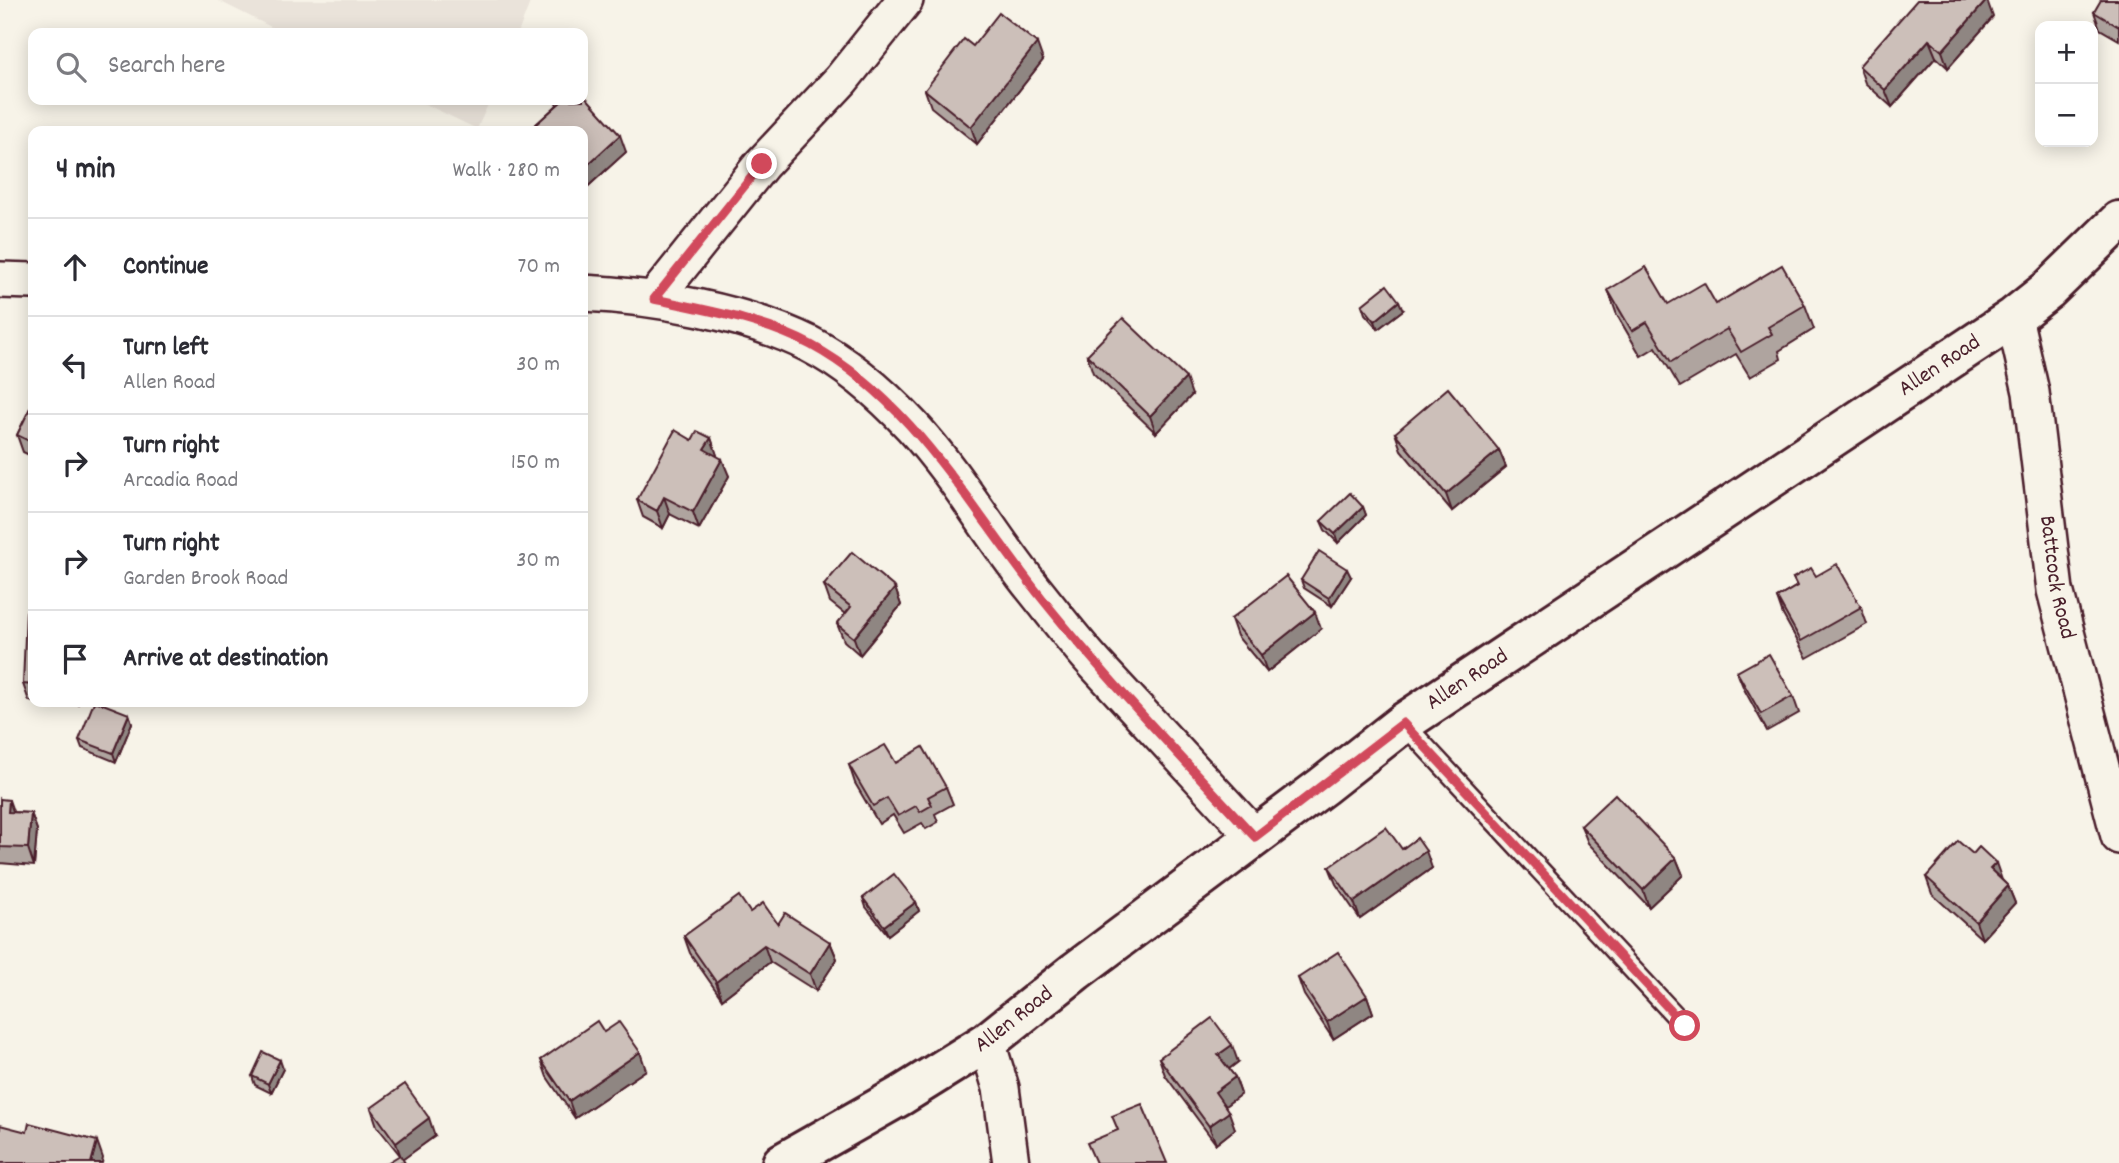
<!DOCTYPE html>
<html lang="en">
<head>
<meta charset="utf-8">
<style>
	:root { --surface:#fff; --page:#f2f2f3; --text:#2b2b33; --muted:#7c7c81; --line:#e1e1e2 }
	body { margin:0; font-family:Dekko,sans-serif; background:var(--page); color:var(--text) }
	.controls { position:absolute; right:21px; top:21px; display:grid; overflow:hidden; border-radius:14px; box-shadow:0 4px 18px #0003 }
	.controls button { width:63px; height:63px; display:grid; place-items:center; padding:0; border:0; border-bottom:2px solid var(--line); background:var(--surface); color:var(--text); font:35px sans-serif }
	.stop { position:absolute; width:21px; height:21px; margin:-16px; border:5px solid #d1495b; border-radius:50%; background:#fff }
	.stop.end { background:#d1495b; border-color:#fff; box-shadow:0 2px 7px #0008 }
	.list { margin:0; padding:0; list-style:none }
	h2 { display:flex; justify-content:space-between; align-items:center; height:91px; margin:0; padding:0 28px; font-size:30px }
	h2 small { font-size:23px; font-weight:400; color:var(--muted) }
	.list li { display:grid; grid-template-columns:46px 1fr auto; gap:21px; align-items:center; box-sizing:border-box; height:98px; padding:0 28px; border-top:2px solid var(--line) }
	.list b { display:block; font-size:26px; white-space:nowrap }
	.list p { margin:0; font-size:23px; white-space:nowrap; color:var(--muted) }
	.list em { font-size:23px; font-style:normal; color:var(--muted) }
	.icon { flex:none; width:38px; height:38px; fill:none; stroke:currentColor; stroke-width:2; stroke-linecap:round; stroke-linejoin:round }
	.map { position:relative; flex:none; width:2119px; height:1163px; overflow:hidden }
	.search { position:absolute; background:var(--surface); box-shadow:0 4px 18px #0003; left:28px; top:28px; width:560px; height:77px; display:flex; align-items:center; gap:18px; box-sizing:border-box; padding:0 24px; border-radius:14px; color:var(--muted); font-size:26px }
	.panel { position:absolute; background:var(--surface); box-shadow:0 4px 18px #0003; left:28px; top:126px; width:560px; height:581px; border-radius:14px }
	.map>svg:first-child { display:block }
	.built { fill:#eae3da }
	.lines { fill:none; stroke-linecap:round; stroke-linejoin:round }
	.lane-casing { stroke:#4a1f2b; stroke-width:23 }
	.street-casing { stroke:#4a1f2b; stroke-width:40 }
	.secondary-casing { stroke:#4a1f2b; stroke-width:44 }
	.lane { stroke:#f7f3e8; stroke-width:18 }
	.street { stroke:#f7f3e8; stroke-width:35 }
	.secondary { stroke:#f7f3e8; stroke-width:38 }
	.wall { fill:#afa49f; stroke:#4a1f2b; stroke-width:2 }
	.shaded-wall { fill:#8f8682; stroke:#4a1f2b; stroke-width:2 }
	.building { fill:#ccbfb9; stroke:#4a1f2b; stroke-width:2 }
	.route { stroke:#d1495b; stroke-width:9 }
	.labels { text-anchor:middle; dominant-baseline:central; stroke-width:5; stroke-linejoin:round; paint-order:stroke }
	.street-label { font-size:23px; fill:#4a1f2b; stroke:#f7f3e8 }
</style>
</head>
<body>
<div class="map">
<svg width="2119" height="1163" viewBox="0 0 2119 1163">
	<rect width="100%" height="100%" fill="#f7f3e8"/>
	<filter id="ink" filterUnits="userSpaceOnUse"><feTurbulence type="fractalNoise" baseFrequency=".0143" numOctaves="2"/><feDisplacementMap in="SourceGraphic" scale="14" xChannelSelector="R" yChannelSelector="G"/><feConvolveMatrix kernelMatrix="1 2 1 2 8 2 1 2 1" color-interpolation-filters="sRGB"/></filter>
	<g filter="url(#ink)">
		<!-- built -->
		<g class="built">
			<path d="M217,0H531L518,33H283Z"/>
			<path d="M417,100H490L477,129Z"/>
		</g>
		<g class="lines">
			<!-- lane casing -->
			<g class="lane-casing">
				<path id="lane" d="M1403,723L1685,1026"/>
			</g>
			<!-- street casing -->
			<g class="street-casing">
				<g id="street">
					<path d="M0,280L33,281"/>
					<path d="M583,293C654,296 745,312 809,344C848,364 883,395 912,426C958,476 991,536 1033,588C1054,614 1074,641 1097,666C1149,723 1202,780 1255,837"/>
					<path d="M654,299L762,164L841,80L905,0"/>
					<path id="s1" d="M2014,317L2031,392L2055,590L2119,836"/>
					<path d="M987,1042L1001,1088L1011,1163"/>
				</g>
			</g>
			<!-- secondary casing -->
			<g class="secondary-casing">
				<g id="secondary">
					<path id="s2" d="M782,1163L902,1095L987,1042L1076,971L1323,786L1403,723L2014,317L2048,290L2119,221"/>
				</g>
			</g>
			<!-- lane -->
			<use href="#lane" class="lane"/>
			<!-- street -->
			<use href="#street" class="street"/>
			<!-- secondary -->
			<use href="#secondary" class="secondary"/>
		</g>
		<!-- wall -->
		<g class="wall">
			<path d="M2119,0V40L2100,29L2094,12Z"/>
			<path d="M1993,17L1948,68L1936,57L1892,107L1865,83L1859,66Z"/>
			<path d="M973,46L1043,60L977,144L931,107L925,90Z"/>
			<path d="M555,100H583L626,152L584,190L583,189V131H536L534,126L557,105Z"/>
			<path d="M1608,290L1668,304L1805,305L1814,329L1779,351L1781,359L1750,377L1736,354L1680,387L1656,347L1641,356L1617,315Z"/>
			<path d="M1362,305L1403,310L1378,329L1365,314Z"/>
			<path d="M1087,355L1192,395L1156,433L1093,373Z"/>
			<path d="M33,402V457L23,452L17,435Z"/>
			<path d="M1395,433L1499,450L1506,467L1452,511L1401,450Z"/>
			<path d="M711,438L717,456L729,476L699,529L670,514L663,528L643,517L637,500L692,440Z"/>
			<path d="M1363,507L1366,515L1338,543L1325,530L1321,521Z"/>
			<path d="M1816,576L1861,607L1867,624L1807,658L1783,615L1777,598L1797,586L1793,578Z"/>
			<path d="M1351,577L1332,606L1304,588L1301,580Z"/>
			<path d="M824,585L895,588L901,605L860,655L844,641L837,624L845,614L830,602Z"/>
			<path d="M33,613V702L29,701L23,684Z"/>
			<path d="M1231,619L1321,629L1267,672L1237,636Z"/>
			<path d="M1737,672L1793,696L1799,713L1767,731L1744,689Z"/>
			<path d="M37,702H78V704Z"/>
			<path d="M129,714L132,723L116,762L82,748L79,740Z"/>
			<path d="M896,763L946,787L953,804L935,814L938,822L926,829L922,823L904,833L893,815L879,824L855,783L849,765Z"/>
			<path d="M0,799L13,812L31,813L37,830L34,866L0,863Z"/>
			<path d="M1581,826L1676,858L1683,875L1649,907L1588,843Z"/>
			<path d="M1402,849L1432,868L1360,919L1336,884L1329,867Z"/>
			<path d="M1926,877L2002,880L2008,886L2015,903L1982,939L1932,894Z"/>
			<path d="M863,898L916,902L919,911L888,935L866,907Z"/>
			<path d="M750,912L778,924L830,942L837,959L816,991L770,962L722,999L690,953L684,936Z"/>
			<path d="M1298,978L1367,996L1373,1013L1333,1039L1304,995Z"/>
			<path d="M604,1032L646,1070L575,1118L547,1077L541,1060Z"/>
			<path d="M1159,1058L1238,1062L1229,1069L1235,1077L1241,1094L1225,1106L1235,1129L1216,1144L1165,1075Z"/>
			<path d="M283,1069L271,1093L255,1085L252,1076Z"/>
			<path d="M371,1108L435,1136L403,1159L377,1126Z"/>
		</g>
		<!-- shaded-wall -->
		<g class="shaded-wall">
			<path d="M1987,0L1993,17L1948,68L1942,51Z"/>
			<path d="M1929,40L1936,57L1892,107L1885,90Z"/>
			<path d="M1037,43L1043,60L977,144L971,127Z"/>
			<path d="M620,135L626,152L584,190L583,187V169Z"/>
			<path d="M1399,301L1403,310L1378,329L1375,321Z"/>
			<path d="M1186,378L1192,395L1156,433L1150,416Z"/>
			<path d="M711,438L717,455L710,466L704,449Z"/>
			<path d="M1499,450L1506,467L1452,511L1446,494Z"/>
			<path d="M722,459L729,476L699,529L693,512Z"/>
			<path d="M664,497L670,514L663,528L657,511Z"/>
			<path d="M1363,507L1366,515L1338,543L1335,534Z"/>
			<path d="M1347,569L1351,577L1332,606L1329,598Z"/>
			<path d="M895,588L901,605L860,655L854,638Z"/>
			<path d="M1315,612L1321,629L1267,672L1261,655Z"/>
			<path d="M129,714L132,723L116,762L113,753Z"/>
			<path d="M9,800L15,817L8,812Z"/>
			<path d="M31,813L37,830L34,866L28,848Z"/>
			<path d="M1426,851L1432,868L1360,919L1354,902Z"/>
			<path d="M1676,858L1683,875L1649,907L1643,890Z"/>
			<path d="M1996,863L2002,880L1990,869Z"/>
			<path d="M2008,886L2015,903L1982,939L1976,922Z"/>
			<path d="M916,902L919,911L888,935L884,926Z"/>
			<path d="M830,942L837,959L816,991L810,974Z"/>
			<path d="M764,945L770,962L722,999L716,982Z"/>
			<path d="M1367,996L1373,1013L1333,1039L1327,1022Z"/>
			<path d="M1232,1045L1238,1062L1225,1072L1218,1055Z"/>
			<path d="M640,1052L646,1070L575,1118L569,1101Z"/>
			<path d="M280,1060L283,1069L271,1093L268,1084Z"/>
			<path d="M1235,1077L1241,1094L1221,1109L1215,1092Z"/>
			<path d="M1229,1112L1235,1129L1216,1144L1209,1126Z"/>
			<path d="M429,1118L435,1136L402,1160L396,1143Z"/>
			<path d="M97,1141L103,1158L102,1163H91Z"/>
		</g>
		<!-- building -->
		<g class="building">
			<path d="M1917,0H1987L1942,51L1929,40L1885,90L1859,66Z"/>
			<path d="M2101,0H2119V27L2094,12Z"/>
			<path d="M999,13L1037,43L971,127L925,90L964,39L973,46Z"/>
			<path d="M583,94L620,135L583,169V131H539L534,126L562,101L561,100H583Z"/>
			<path d="M1782,265L1805,305L1768,327L1772,334L1741,352L1727,329L1671,362L1647,322L1632,331L1608,290L1646,267L1668,304L1704,283L1716,304Z"/>
			<path d="M1387,285L1399,301L1375,321L1362,305Z"/>
			<path d="M1123,318L1186,378L1150,416L1087,355Z"/>
			<path d="M1448,388L1499,450L1446,494L1395,433Z"/>
			<path d="M33,402V443L17,435Z"/>
			<path d="M675,430L692,440L697,431L711,438L704,449L722,459L693,512L664,497L657,511L637,500Z"/>
			<path d="M1350,493L1363,507L1335,534L1321,521Z"/>
			<path d="M1319,551L1347,569L1329,598L1301,580Z"/>
			<path d="M852,552L895,588L854,638L837,624L851,607L824,585Z"/>
			<path d="M1837,564L1861,607L1801,641L1777,598L1797,586L1793,578L1811,568L1816,576Z"/>
			<path d="M1286,576L1315,612L1261,655L1231,619Z"/>
			<path d="M26,612L33,613V685L23,684Z"/>
			<path d="M1769,654L1793,696L1761,714L1737,672Z"/>
			<path d="M94,702H98L129,714L113,753L79,740Z"/>
			<path d="M885,745L896,763L923,747L946,787L928,797L932,805L920,812L916,806L898,816L887,798L873,806L849,765Z"/>
			<path d="M1615,794L1676,858L1643,890L1581,826Z"/>
			<path d="M0,799L9,800L8,812L31,813L28,848L0,847Z"/>
			<path d="M1386,827L1402,849L1417,838L1426,851L1354,902L1329,867Z"/>
			<path d="M1958,841L1973,854L1979,847L1996,863L1990,869L2008,886L1976,922L1926,877Z"/>
			<path d="M894,874L916,902L884,926L863,898Z"/>
			<path d="M739,896L750,912L763,903L778,924L785,913L830,942L810,974L764,945L716,982L684,936Z"/>
			<path d="M1338,952L1367,996L1327,1022L1298,978Z"/>
			<path d="M1212,1018L1232,1045L1218,1055L1235,1077L1215,1092L1229,1112L1209,1126L1159,1058Z"/>
			<path d="M597,1021L604,1032L619,1022L640,1052L569,1101L541,1060Z"/>
			<path d="M263,1052L280,1060L268,1084L252,1076Z"/>
			<path d="M405,1084L429,1118L396,1143L371,1108Z"/>
			<path d="M1142,1104L1167,1163H1096L1087,1143L1118,1130L1112,1116Z"/>
			<path d="M29,1123L97,1141L91,1163H0V1125L27,1132Z"/>
			<path d="M400,1155L405,1163H387Z"/>
		</g>
	</g>
	<g class="lines" filter="url(#ink)">
		<!-- route -->
		<path class="route" d="M762,164L654,299C706,310 764,320 811,345C916,402 971,511 1044,601C1110,683 1183,759 1255,837L1403,723L1685,1026"/>
	</g>
	<g class="labels">
		<!-- street labels -->
		<g class="street-label">
			<text stroke="none"><textPath href="#s2" startOffset="1407">Allen Road</textPath></text>
			<text stroke="none"><textPath href="#s1" startOffset="264">Battcock Road</textPath></text>
			<text stroke="none"><textPath href="#s2" startOffset="840">Allen Road</textPath></text>
			<text stroke="none"><textPath href="#s2" startOffset="273">Allen Road</textPath></text>
		</g>
	</g>
</svg>
<div class="controls">
<button>+</button>
<button>−</button>
</div>
<div class="stop" style="left:1685px;top:1026px"></div>
<div class="stop end" style="left:762px;top:164px"></div>
<div class="search"><svg class="icon" aria-label="search" viewBox="0 0 24 24"><circle cx="10" cy="10" r="6"/><path d="M15 15l6 6"/></svg>Search here</div>
<section class="panel">
<h2>4 min<small>Walk · 280 m</small></h2>
<ul class="list">
<li><svg class="icon" aria-label="ahead" viewBox="0 0 24 24"><path d="M12 20V5M6 11l6-6 6 6"/></svg><div><b>Continue</b></div><em>70 m</em></li>
<li><svg class="icon" aria-label="left" viewBox="0 0 24 24"><path d="M17 20v-9H6M10 6l-5 5 5 5"/></svg><div><b>Turn left</b><p>Allen Road</p></div><em>30 m</em></li>
<li><svg class="icon" aria-label="right" viewBox="0 0 24 24"><path d="M7 20v-9h11M14 6l5 5-5 5"/></svg><div><b>Turn right</b><p>Arcadia Road</p></div><em>150 m</em></li>
<li><svg class="icon" aria-label="right" viewBox="0 0 24 24"><path d="M7 20v-9h11M14 6l5 5-5 5"/></svg><div><b>Turn right</b><p>Garden Brook Road</p></div><em>30 m</em></li>
<li><svg class="icon" aria-label="arrive" viewBox="0 0 24 24"><path d="M6 21V4h12l-3 4 3 4H6"/></svg><div><b>Arrive at destination</b></div></li>
</ul>
</section>
</div>
</body>
</html>
